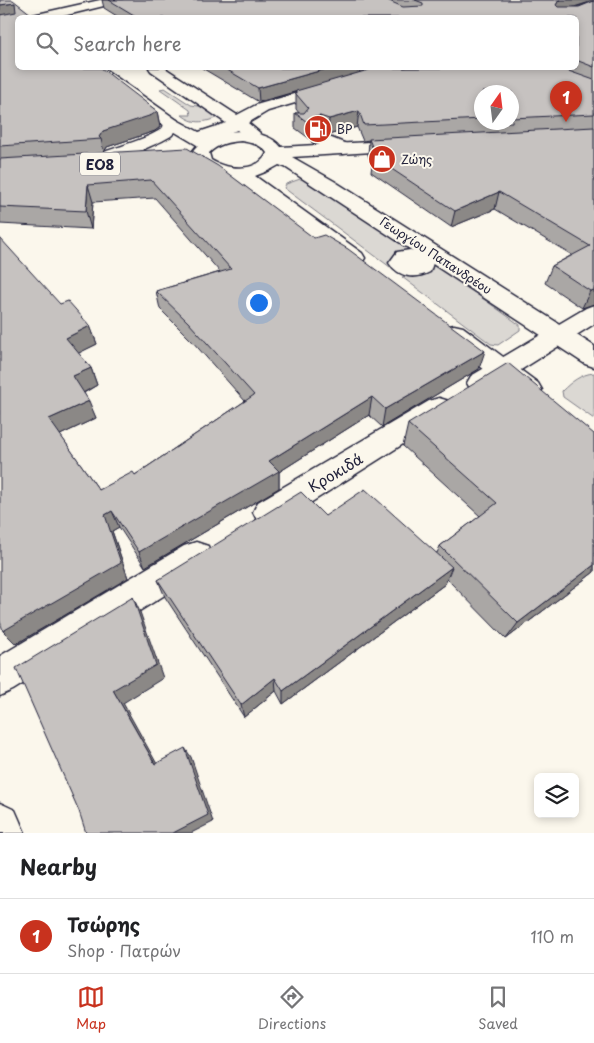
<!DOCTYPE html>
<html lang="en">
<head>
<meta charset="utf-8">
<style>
	:root { --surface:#fff; --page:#f2f2f2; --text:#202124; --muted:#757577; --line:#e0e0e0; --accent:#c8321e }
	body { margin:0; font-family:"Playpen Sans",sans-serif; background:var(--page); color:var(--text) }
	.controls { position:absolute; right:15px; bottom:15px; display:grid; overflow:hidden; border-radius:8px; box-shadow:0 2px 8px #0003 }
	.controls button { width:45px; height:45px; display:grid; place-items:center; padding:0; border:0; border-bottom:1px solid var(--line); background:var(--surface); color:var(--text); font:25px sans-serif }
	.compass { position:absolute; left:474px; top:85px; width:45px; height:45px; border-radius:50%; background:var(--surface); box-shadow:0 2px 8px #0003; rotate:14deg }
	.you { position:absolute; left:258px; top:302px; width:18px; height:18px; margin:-12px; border:4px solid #fff; border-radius:50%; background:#1a73e8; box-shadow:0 0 0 8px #1a73e833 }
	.badge { display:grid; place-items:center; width:32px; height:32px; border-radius:50%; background:var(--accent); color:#fff; font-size:16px; font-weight:700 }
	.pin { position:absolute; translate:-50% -41px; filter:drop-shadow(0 1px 2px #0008) }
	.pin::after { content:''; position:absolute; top:26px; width:18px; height:15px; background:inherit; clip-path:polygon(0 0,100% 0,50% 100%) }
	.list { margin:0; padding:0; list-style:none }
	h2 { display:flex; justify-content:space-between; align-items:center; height:65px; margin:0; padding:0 20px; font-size:21px }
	h2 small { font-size:16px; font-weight:400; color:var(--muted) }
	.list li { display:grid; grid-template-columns:32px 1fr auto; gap:15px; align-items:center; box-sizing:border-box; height:75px; padding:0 20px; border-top:1px solid var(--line) }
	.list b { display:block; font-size:19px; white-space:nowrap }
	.list p { margin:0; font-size:16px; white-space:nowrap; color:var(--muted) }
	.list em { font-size:16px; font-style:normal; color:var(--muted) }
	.icon { flex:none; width:28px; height:28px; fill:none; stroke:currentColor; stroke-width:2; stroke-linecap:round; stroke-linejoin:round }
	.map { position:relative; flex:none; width:594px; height:833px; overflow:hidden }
	.search { position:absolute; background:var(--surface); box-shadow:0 2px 8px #0003; left:15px; right:15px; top:15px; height:55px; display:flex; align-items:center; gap:12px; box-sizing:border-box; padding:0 18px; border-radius:8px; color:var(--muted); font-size:19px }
	.sheet { height:140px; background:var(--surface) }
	nav { display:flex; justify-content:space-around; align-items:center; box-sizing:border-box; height:70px; border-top:1px solid var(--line); background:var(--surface); font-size:14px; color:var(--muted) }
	nav a { display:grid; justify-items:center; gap:2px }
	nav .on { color:var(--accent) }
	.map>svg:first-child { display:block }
	.green { fill:#dbd8d3; stroke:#7e7d87 }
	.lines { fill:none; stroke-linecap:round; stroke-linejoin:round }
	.minor-casing { stroke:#22223b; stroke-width:3 }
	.major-casing { stroke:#22223b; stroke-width:3 }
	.minor { fill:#fbf7ec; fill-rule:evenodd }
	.major { fill:#fbf7ec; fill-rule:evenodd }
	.wall { fill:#aaa7a5; stroke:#22223b; fill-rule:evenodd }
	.shaded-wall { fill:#8b8886; stroke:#22223b }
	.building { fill:#c6c2c0; stroke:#22223b }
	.labels { text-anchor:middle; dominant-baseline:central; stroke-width:4; stroke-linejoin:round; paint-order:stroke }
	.far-poi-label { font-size:12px; fill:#22223b; stroke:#fbf7ec; text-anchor:start }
	.far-street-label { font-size:12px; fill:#22223b; stroke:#fbf7ec }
	.shield { fill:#fbf7ec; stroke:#636270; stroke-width:1 }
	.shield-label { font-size:14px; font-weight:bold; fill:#22223b }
	.street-label { font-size:15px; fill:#22223b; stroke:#fbf7ec }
</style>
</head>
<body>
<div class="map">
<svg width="594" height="833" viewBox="0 0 594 833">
	<rect width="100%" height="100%" fill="#fbf7ec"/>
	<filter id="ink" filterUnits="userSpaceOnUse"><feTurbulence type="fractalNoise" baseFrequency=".02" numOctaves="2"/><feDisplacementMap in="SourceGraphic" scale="10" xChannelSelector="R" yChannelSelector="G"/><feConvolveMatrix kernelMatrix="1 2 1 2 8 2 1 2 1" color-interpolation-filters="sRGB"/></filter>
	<g filter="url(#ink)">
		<!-- green -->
		<g class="green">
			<path d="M165,88L191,105L206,107L218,116L216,118C203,123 193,124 182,115H191L190,110L160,89Z"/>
			<path d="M303,178L418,252L393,259L390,267L284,188L286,184Z"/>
			<path d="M433,263L520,325V330L498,345L491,344L402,277L414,274Z"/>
			<path d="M594,373V419L563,397L562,391C571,382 581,374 594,373Z"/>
		</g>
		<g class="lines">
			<!-- minor casing -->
			<g class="minor-casing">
				<g id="minor">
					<path d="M100,0H122L120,2L55,18H31L33,15Z"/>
					<path d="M87,68H103L177,120L199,132L226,123L151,71L149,68H165L237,115L256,105L384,68H405L403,71L268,111L248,123L260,133L258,137H246L237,130L212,139L217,144L214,148L208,149L202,148L165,126Z"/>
					<path d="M319,133L349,145L352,149L349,153L343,154L337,153L313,142L311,138L313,134Z"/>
					<path d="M410,250C421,252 427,254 433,263L430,272C414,280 399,277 389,263L397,252Z"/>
					<path d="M594,305V324L489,390L480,393L471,390L467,383L471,376L586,308Z"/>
					<path d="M439,398L449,401L453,408L449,415L280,522L269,525L258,522L253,512L258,502L429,401Z"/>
					<path d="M196,542L208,546L212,557L208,568L13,690L0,696V656L184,546Z"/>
					<path d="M0,803L15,810L25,833H0Z"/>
				</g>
			</g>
			<!-- major casing -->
			<g class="major-casing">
				<g id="major">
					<path d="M171,118L177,120L179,128L171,136L162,141C143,150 93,172 75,168L72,164L75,160C88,157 157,137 163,127C164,124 164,122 165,120Z"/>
					<path d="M241,131C256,133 272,135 281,147L405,140L411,141L414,145L411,149L405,150L292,157L334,181L594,346V367L585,364L285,167L279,165L270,170L255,176L362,253L365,258L362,263L354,264L346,263L238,181L213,175L197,167L191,153C203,136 222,132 241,131ZM241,141C251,143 261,144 267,153C258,173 227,170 211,160L209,153C218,144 228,142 241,141Z"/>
					<path d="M454,325L463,327L538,383L542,390L538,397L529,400L520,397L445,339L442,333L445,327Z"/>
				</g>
			</g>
			<!-- minor -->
			<use href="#minor" class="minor"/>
			<!-- major -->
			<use href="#major" class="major"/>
		</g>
		<!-- wall -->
		<g class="wall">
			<path d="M0,0L157,111L160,127L155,131L107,147L104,152L105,153L479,369L382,427L369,415L279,472V488L145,567L119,527L112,531L128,578L16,644L3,631L60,304L90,326L97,344L78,353L91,368L97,385L84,393L96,418L60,435L99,490L135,475L245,401L191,340L160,309L156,291L220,272L155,198L93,202L91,229L0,224Z"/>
			<path d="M102,0H594V304L582,308L545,283L552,266L572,255L495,209L451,227L371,172L372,165L368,155L369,140L363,141L357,127L328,135L320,131L313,132L310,139L295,128V113H299L296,109V92L259,102L202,68H576V18H120L104,8ZM593,1L579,7H576ZM482,92H512V122H482Z"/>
			<path d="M408,424L594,434V572L506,639L447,579L445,584L283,704L276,691L244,717L165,597L158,580L325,516L437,553L440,546L480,516L403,446Z"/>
		</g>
		<!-- shaded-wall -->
		<g class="shaded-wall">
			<path d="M559,0H594L593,1L555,13L556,5Z"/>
			<path d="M15,3L19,17L0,20V5Z"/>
			<path d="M330,68H379L259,102L258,88Z"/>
			<path d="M157,111L160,127L155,131L107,147L104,152L101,139L99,137L103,131Z"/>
			<path d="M359,111L357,127L328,135L329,119Z"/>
			<path d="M320,116V131L313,132L310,139V124L313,117Z"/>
			<path d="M88,185L93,202L91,229L86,211Z"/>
			<path d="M499,192L495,209L451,227L455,211Z"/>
			<path d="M594,290V304L582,308L590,291Z"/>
			<path d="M90,326L97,344L73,356L66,338Z"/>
			<path d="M485,351L479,369L382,427L385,409Z"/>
			<path d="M91,368L97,385L81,394L73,376Z"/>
			<path d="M372,397L369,415L279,472V488L145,567L139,552L269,461Z"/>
			<path d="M89,401L96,418L58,436L49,419Z"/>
			<path d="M112,511L119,527L112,531L128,578L16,644L3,631L105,515Z"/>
			<path d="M594,565V572L506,639L518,623Z"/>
			<path d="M452,567L445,584L283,704V691Z"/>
			<path d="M133,597L140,612L163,678L123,703L162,773L155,764L113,690Z"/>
			<path d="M275,678L276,691L244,717L241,705Z"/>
			<path d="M185,748L191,757L213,822L191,833H173Z"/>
		</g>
		<!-- building -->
		<g class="building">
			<path d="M0,0H13L36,18H18V68H101L157,111L152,115L103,131L99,137L101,139L0,146V15L16,12L15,3L0,5Z"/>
			<path d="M109,0H387L403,7L423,6V3L415,0H560H559L556,5L558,7H579L594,1V67L576,60V18H139Z"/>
			<path d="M224,68H330L258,88Z"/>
			<path d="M375,68H560L594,80V114L512,118V92H482V119L364,125L359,111L329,119L320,116L313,117L310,124L295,113H304L308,108L296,94V91Z"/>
			<path d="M594,127V290L590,291L552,266L590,246L499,192L455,211L372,156L373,149L369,139Z"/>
			<path d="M187,148L218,166L314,238L324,235L348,249L485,351L385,409L372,397L269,461L279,471L139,552L112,511L105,515L121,563L3,631L0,621V238L60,304L68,301L90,326L66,338L91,368L73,376L89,401L49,419L99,490L133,472L135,475L254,395L188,322L156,291L231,269L151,180L88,185L86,211L0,207V159Z"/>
			<path d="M508,363L594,434V565L518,623L440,546L497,503L408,424Z"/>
			<path d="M365,489L452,567L283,691L275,678L241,705L158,580L301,492L325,516Z"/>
			<path d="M133,597L156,665L113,690L155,764L185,748L208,815L173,833H86L79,811L16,668Z"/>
		</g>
	</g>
	<!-- icons -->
	<defs>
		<g id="fuel-disc" transform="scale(1.4375)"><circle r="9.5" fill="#c8321e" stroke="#fbf7ec"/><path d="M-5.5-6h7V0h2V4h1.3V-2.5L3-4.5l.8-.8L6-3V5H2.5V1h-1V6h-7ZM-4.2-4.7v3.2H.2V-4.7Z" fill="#fff"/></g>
		<g id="shop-disc" transform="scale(1.4375)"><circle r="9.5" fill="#c8321e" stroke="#fbf7ec"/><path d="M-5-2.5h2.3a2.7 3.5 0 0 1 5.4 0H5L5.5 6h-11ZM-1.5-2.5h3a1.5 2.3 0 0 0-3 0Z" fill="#fff"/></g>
	</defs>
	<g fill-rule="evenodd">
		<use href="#fuel-disc" x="318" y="129"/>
		<use href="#shop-disc" x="382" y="159"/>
	</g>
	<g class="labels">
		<!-- far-poi labels -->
		<g class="far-poi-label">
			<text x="337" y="129">BP</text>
			<text x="401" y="159">Ζώης</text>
		</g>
		<!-- far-street labels -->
		<g class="far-street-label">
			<text transform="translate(436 255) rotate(33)">Γεωργίου Παπανδρέου</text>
		</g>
		<!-- shield labels -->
		<rect class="shield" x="80" y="152.5" width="40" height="23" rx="4"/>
		<g class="shield-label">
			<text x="100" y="164">ΕΟ8</text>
		</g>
		<!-- street labels -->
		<g class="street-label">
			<text transform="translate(335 472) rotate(-31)">Κροκιδά</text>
		</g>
	</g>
</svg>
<div class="controls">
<button><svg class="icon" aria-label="layers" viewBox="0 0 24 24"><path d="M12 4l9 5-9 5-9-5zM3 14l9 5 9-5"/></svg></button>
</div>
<svg class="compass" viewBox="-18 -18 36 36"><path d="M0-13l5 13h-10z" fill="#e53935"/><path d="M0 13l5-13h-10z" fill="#757577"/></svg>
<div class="you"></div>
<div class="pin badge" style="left:566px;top:122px">1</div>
<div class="search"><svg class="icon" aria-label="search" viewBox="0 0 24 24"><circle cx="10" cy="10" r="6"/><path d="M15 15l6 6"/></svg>Search here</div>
</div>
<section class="sheet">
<h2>Nearby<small></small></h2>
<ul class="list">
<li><span class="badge">1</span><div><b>Τσώρης</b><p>Shop · Πατρών</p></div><em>110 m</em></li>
</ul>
</section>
<nav>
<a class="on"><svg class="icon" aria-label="map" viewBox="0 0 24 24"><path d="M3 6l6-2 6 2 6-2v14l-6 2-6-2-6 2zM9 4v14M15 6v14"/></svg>Map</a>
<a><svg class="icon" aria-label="directions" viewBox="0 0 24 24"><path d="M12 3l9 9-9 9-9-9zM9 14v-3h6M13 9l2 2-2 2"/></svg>Directions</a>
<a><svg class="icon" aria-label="saved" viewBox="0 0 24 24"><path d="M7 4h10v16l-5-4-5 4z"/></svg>Saved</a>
</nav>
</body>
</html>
